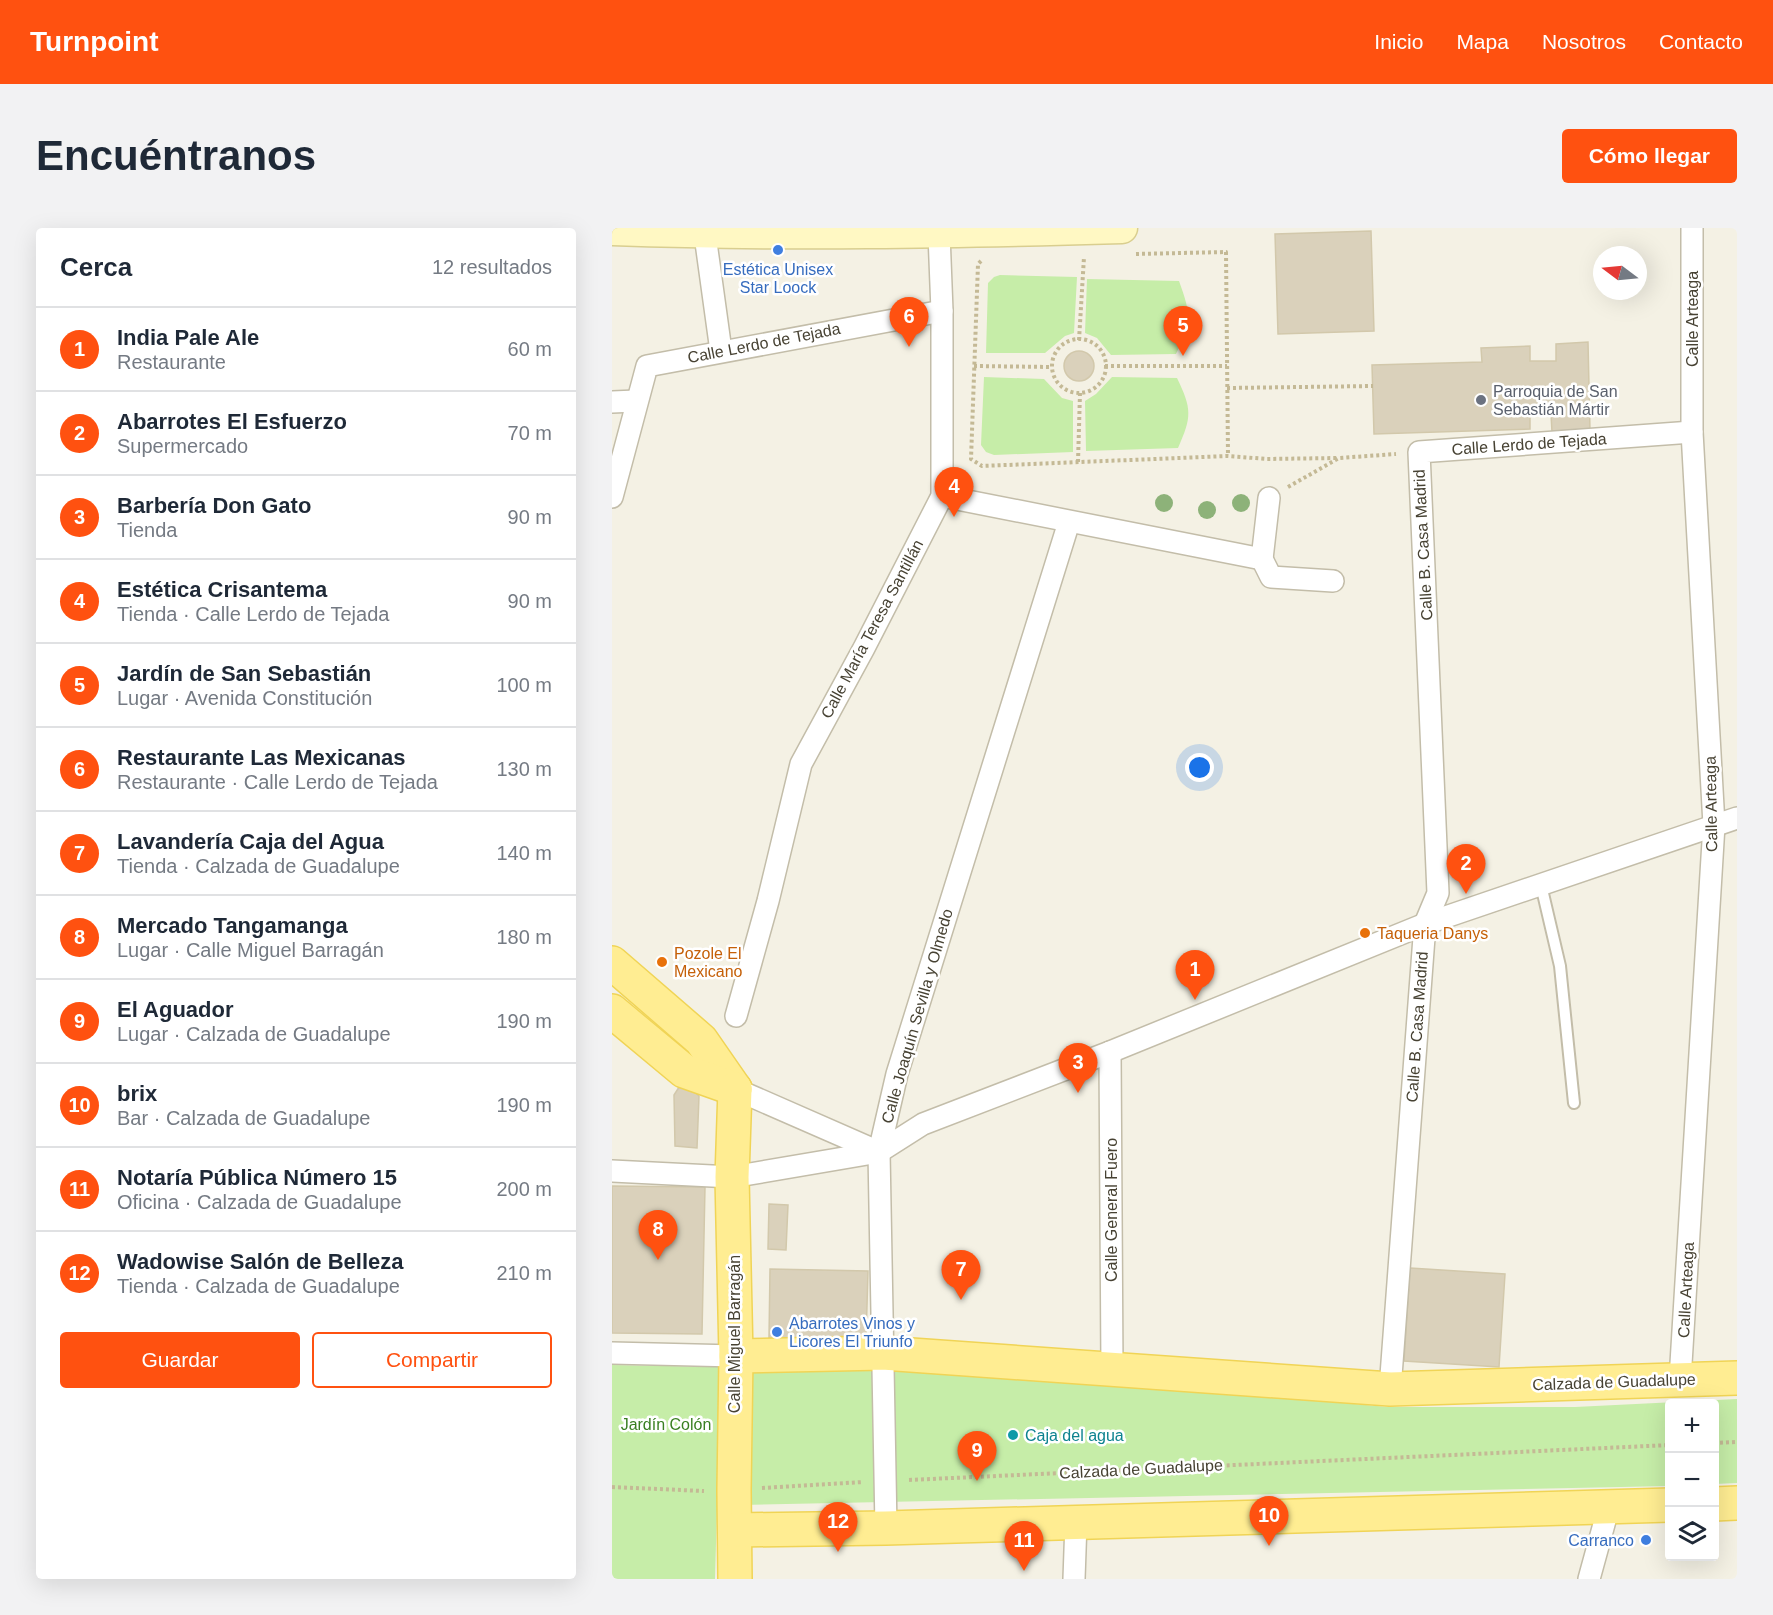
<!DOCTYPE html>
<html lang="es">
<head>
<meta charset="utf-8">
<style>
	:root { --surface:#fff; --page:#f2f2f3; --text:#1f2937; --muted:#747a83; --line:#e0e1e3; --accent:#ff5110 }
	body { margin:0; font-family:Arial,sans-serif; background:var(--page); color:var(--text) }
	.controls { position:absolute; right:18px; bottom:18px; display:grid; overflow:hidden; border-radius:6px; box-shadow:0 6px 24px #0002 }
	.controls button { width:54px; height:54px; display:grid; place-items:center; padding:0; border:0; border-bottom:2px solid var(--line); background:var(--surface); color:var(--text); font:30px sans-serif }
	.compass { position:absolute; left:981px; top:18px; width:54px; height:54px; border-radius:50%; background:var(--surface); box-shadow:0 6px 24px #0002; rotate:286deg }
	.you { position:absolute; left:588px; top:540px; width:21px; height:21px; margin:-15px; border:4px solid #fff; border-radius:50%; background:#1a73e8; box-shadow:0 0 0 9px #1a73e833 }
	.badge { display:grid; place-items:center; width:39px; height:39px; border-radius:50%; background:var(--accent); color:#fff; font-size:20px; font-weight:700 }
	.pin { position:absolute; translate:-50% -50px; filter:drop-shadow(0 2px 3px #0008) }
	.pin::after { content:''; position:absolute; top:32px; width:21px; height:18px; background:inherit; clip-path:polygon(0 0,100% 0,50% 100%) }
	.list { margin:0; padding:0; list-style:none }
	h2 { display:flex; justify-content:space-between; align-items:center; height:78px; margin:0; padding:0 24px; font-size:26px }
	h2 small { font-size:20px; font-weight:400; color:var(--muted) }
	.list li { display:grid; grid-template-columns:39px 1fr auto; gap:18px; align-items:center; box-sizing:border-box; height:84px; padding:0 24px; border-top:2px solid var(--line) }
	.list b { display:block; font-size:22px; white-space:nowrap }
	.list p { margin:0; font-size:20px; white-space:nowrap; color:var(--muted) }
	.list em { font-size:20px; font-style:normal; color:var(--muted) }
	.actions { display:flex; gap:12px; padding:18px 24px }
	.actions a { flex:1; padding:14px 0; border:2px solid var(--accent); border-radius:6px; text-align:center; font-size:21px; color:var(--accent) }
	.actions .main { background:var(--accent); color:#fff }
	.icon { flex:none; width:33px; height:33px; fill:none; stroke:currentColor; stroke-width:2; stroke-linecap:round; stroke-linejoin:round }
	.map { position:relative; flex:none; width:1125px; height:1351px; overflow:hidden; border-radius:6px }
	header { display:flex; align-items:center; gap:36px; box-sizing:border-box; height:84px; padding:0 30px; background:var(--accent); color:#fff }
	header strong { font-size:28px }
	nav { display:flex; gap:33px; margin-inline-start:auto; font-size:21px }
	.intro { display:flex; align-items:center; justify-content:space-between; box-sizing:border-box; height:144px; padding:0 36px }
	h1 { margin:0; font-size:42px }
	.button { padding:15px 27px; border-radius:6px; background:var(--accent); color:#fff; font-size:21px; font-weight:700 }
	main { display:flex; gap:36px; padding:0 36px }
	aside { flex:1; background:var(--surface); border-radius:6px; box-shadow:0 6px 24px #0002 }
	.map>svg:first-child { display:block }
	.green { fill:#c6eda8 }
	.building { fill:#dad1bb; stroke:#d2c8ab; stroke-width:1.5 }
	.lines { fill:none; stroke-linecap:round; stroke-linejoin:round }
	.lane-casing { stroke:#c3bda9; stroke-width:14 }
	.street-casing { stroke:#c3bda9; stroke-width:24 }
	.secondary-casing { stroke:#d9ce8f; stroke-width:33 }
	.primary-casing { stroke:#f0d456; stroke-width:36 }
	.path { stroke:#c4b995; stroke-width:4; stroke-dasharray:3 3; stroke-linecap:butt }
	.lane { stroke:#fff; stroke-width:10 }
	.street { stroke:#fff; stroke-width:21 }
	.secondary { stroke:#fff8c3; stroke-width:30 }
	.primary { stroke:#ffed92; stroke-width:33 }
	.tree { fill:#8db279 }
	.shop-dot { fill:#3f7fe0; stroke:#fff; stroke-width:2 }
	.worship-dot { fill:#6b7280; stroke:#fff; stroke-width:2 }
	.food-dot { fill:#e8710a; stroke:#fff; stroke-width:2 }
	.culture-dot { fill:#0f9aa8; stroke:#fff; stroke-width:2 }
	.labels { text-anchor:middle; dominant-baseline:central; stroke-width:5; stroke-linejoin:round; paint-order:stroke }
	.shop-label { font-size:16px; fill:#366cbe; stroke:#fff }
	.street-label { font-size:16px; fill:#474233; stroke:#fff }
	.worship-label { font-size:16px; fill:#5b616d; stroke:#fff; text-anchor:start }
	.food-label { font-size:16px; fill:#c56008; stroke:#fff; text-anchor:start }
	.park-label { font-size:16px; fill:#397f21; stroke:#fff }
	.culture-label { font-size:16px; fill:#0d838f; stroke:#fff; text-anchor:start }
</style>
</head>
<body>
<header>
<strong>Turnpoint</strong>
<nav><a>Inicio</a><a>Mapa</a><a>Nosotros</a><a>Contacto</a></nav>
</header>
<div class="intro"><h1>Encuéntranos</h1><a class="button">Cómo llegar</a></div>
<main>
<aside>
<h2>Cerca<small>12 resultados</small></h2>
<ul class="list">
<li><span class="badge">1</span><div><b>India Pale Ale</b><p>Restaurante</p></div><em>60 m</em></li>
<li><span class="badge">2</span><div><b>Abarrotes El Esfuerzo</b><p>Supermercado</p></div><em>70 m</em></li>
<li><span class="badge">3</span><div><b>Barbería Don Gato</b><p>Tienda</p></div><em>90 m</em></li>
<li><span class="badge">4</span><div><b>Estética Crisantema</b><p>Tienda · Calle Lerdo de Tejada</p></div><em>90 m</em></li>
<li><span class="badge">5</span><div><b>Jardín de San Sebastián</b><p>Lugar · Avenida Constitución</p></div><em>100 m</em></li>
<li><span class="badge">6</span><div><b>Restaurante Las Mexicanas</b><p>Restaurante · Calle Lerdo de Tejada</p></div><em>130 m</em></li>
<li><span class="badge">7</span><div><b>Lavandería Caja del Agua</b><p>Tienda · Calzada de Guadalupe</p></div><em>140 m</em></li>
<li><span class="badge">8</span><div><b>Mercado Tangamanga</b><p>Lugar · Calle Miguel Barragán</p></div><em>180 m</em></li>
<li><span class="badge">9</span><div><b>El Aguador</b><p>Lugar · Calzada de Guadalupe</p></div><em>190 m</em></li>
<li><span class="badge">10</span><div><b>brix</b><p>Bar · Calzada de Guadalupe</p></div><em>190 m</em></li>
<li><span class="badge">11</span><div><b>Notaría Pública Número 15</b><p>Oficina · Calzada de Guadalupe</p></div><em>200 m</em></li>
<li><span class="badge">12</span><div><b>Wadowise Salón de Belleza</b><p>Tienda · Calzada de Guadalupe</p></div><em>210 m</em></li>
</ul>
<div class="actions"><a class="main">Guardar</a><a>Compartir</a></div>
</aside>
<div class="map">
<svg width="1125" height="1351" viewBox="0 0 1125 1351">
	<rect width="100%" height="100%" fill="#f4f1e4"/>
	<!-- green -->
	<g class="green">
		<path d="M388,47L465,49L462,105L453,108L433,125H374L376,55L382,49Z"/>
		<path d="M475,51L567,53C579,86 580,94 564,126L499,127L485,110L473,105Z"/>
		<path d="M372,149L432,151L450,170L461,173V224L382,227L374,224L369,217Z"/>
		<path d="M500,149L565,150C580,181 580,189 566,220L474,223L473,173L484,166Z"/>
		<path d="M272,1134L776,1179H963L1125,1171V1255L1103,1256L1102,1176H1058L1057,1258L130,1277V1141Z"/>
		<path d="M0,1137L109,1139L103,1351H0Z"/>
	</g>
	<!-- building -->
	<g class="building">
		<path d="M759,3L762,103L666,106L663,6Z"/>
		<path d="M976,114L978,203L940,204L939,186L918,187V201L762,206L760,137L870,134L869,120L918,118V133H944V116Z"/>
		<circle cx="467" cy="138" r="15"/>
		<path d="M71,853L87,868L85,920L63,918L62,867Z"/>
		<path d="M0,958L93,959L90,1106L0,1105Z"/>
		<path d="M157,976L176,977L174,1022L156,1021Z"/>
		<path d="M798,1040L893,1046L887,1139L792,1133Z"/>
		<path d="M158,1041L256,1043L254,1112L157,1110Z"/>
	</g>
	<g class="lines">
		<!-- lane casing -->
		<g class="lane-casing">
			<path id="lane" d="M929,657L948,738L962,875"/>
		</g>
		<!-- street casing -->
		<g class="street-casing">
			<g id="street">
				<path d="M92,0L109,123"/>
				<path d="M0,174L24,173"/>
				<path d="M330,268L650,331"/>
				<path d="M0,269L35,138L330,83"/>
				<path d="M650,331L659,349L721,353"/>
				<path d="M650,331L657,270"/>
				<path d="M124,788L156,673L189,536L252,420L330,268V83L327,6"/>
				<path d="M498,824L500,1141"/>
				<path d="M123,861L267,924"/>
				<path d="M0,943L120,949L267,924L311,896L498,824L813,696L1125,590"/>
				<path d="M0,1125L124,1128"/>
				<path d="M1068,1152L1102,597L1080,204V0"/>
				<path d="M778,1161L813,696L826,665L807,224L1080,204"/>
				<path d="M274,1300L267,924L285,846L457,294"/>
				<path d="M462,1351L464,1294"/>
				<path d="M977,1351L997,1278"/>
			</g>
		</g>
		<!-- secondary casing -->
		<g class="secondary-casing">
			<path id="secondary" d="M0,2C170,8 340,5 510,0"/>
		</g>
		<!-- primary casing -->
		<g class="primary-casing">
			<g id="primary">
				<path d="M0,735L89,812L123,861"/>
				<path d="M0,783L72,843L123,861"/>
				<path d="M123,861L120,949L124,1128L122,1262L123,1351"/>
				<path d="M124,1128L271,1125L778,1161L1125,1150"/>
				<path d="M1102,1276L1125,1275"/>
				<path d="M123,1302L274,1300L1058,1277"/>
			</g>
		</g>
		<!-- path -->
		<g class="path">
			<path d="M524,26L614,24L616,228"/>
			<path d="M369,33L366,36L359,231L370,238L616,228L655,231L727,230"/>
			<circle cx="467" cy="138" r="27"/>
			<path d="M467,112L472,29"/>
			<path d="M362,138L440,139"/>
			<path d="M493,138H615"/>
			<path d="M615,160L761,158"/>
			<path d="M466,234L468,165"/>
			<path d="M676,259L727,230L784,226"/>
			<path d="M1102,1215L1125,1214"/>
			<path d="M297,1252L1058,1217"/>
			<path d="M0,1259L92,1263"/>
			<path d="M150,1260L251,1254"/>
		</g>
		<!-- lane -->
		<use href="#lane" class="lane"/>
		<!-- street -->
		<use href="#street" class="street"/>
		<!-- secondary -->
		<use href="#secondary" class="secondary"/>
		<!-- primary -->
		<use href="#primary" class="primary"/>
	</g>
	<!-- trees -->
	<g class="tree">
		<circle cx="552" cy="275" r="9"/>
		<circle cx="629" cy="275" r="9"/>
		<circle cx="595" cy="282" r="9"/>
	</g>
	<!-- markers -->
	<g class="shop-dot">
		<circle cx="166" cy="22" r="6"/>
		<circle cx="165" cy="1104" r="6"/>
		<circle cx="1034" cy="1312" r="6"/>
	</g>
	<circle class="worship-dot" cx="869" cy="172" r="6"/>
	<g class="food-dot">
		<circle cx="753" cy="705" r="6"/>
		<circle cx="50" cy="734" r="6"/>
	</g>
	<circle class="culture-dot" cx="401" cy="1207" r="6"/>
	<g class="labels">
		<!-- shop labels -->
		<g class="shop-label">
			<text x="166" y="41">Estética Unisex<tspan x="166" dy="18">Star Loock</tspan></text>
			<text x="177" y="1095" text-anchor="start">Abarrotes Vinos y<tspan x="177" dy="18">Licores El Triunfo</tspan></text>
			<text x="1022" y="1312" text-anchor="end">Carranco</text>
		</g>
		<!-- street labels -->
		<g class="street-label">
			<text transform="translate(1080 91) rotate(-90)">Calle Arteaga</text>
			<text transform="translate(152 115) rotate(-11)">Calle Lerdo de Tejada</text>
			<text transform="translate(917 216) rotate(-4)">Calle Lerdo de Tejada</text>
			<text transform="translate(811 317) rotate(-93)">Calle B. Casa Madrid</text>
			<text transform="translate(260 401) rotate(-62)">Calle María Teresa Santillán</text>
			<text transform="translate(1099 576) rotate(-91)">Calle Arteaga</text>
			<text transform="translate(305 788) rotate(-74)">Calle Joaquín Sevilla y Olmedo</text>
			<text transform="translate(805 799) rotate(-86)">Calle B. Casa Madrid</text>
			<text transform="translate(499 982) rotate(-90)">Calle General Fuero</text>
			<text transform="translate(1074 1062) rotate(-87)">Calle Arteaga</text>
			<text transform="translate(122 1106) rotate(-90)">Calle Miguel Barragán</text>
			<text transform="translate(1002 1154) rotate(-2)">Calzada de Guadalupe</text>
			<text transform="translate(529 1241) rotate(-3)">Calzada de Guadalupe</text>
		</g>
		<!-- worship labels -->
		<g class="worship-label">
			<text x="881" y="163">Parroquia de San<tspan x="881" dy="18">Sebastián Mártir</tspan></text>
		</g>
		<!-- food labels -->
		<g class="food-label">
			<text x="765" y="705">Taqueria Danys</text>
			<text x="62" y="725">Pozole El<tspan x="62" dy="18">Mexicano</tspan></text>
		</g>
		<!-- park labels -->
		<g class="park-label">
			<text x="54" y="1196">Jardín Colón</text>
		</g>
		<!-- culture labels -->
		<g class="culture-label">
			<text x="413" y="1207">Caja del agua</text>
		</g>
	</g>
</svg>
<div class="controls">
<button>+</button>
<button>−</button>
<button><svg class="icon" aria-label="layers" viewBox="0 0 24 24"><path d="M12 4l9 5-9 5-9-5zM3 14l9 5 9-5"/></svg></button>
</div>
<svg class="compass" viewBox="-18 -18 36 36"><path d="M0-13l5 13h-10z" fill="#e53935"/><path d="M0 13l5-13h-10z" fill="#747a83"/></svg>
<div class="you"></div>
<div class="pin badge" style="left:583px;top:772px">1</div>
<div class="pin badge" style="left:854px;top:666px">2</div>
<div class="pin badge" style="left:466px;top:865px">3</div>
<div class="pin badge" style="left:342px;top:289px">4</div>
<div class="pin badge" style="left:571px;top:128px">5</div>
<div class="pin badge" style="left:297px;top:119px">6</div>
<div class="pin badge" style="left:349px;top:1072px">7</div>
<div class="pin badge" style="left:46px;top:1032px">8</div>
<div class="pin badge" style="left:365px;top:1253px">9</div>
<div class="pin badge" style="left:657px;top:1318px">10</div>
<div class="pin badge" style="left:412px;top:1343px">11</div>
<div class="pin badge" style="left:226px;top:1324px">12</div>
</div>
</main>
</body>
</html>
